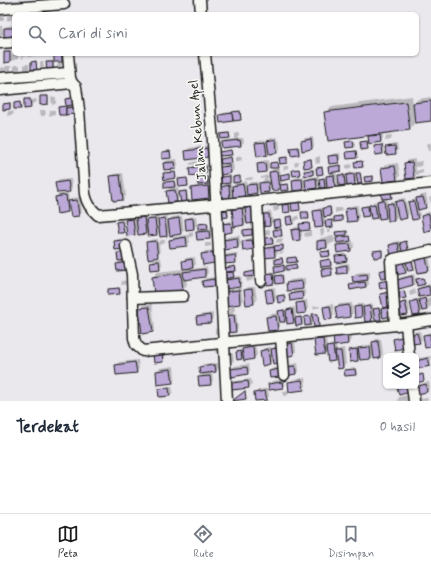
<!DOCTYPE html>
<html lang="id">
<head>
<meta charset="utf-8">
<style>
	:root { --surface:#fff; --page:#f6f6f7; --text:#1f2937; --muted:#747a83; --line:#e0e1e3; --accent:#1c1c1c }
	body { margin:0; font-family:Mynerve,sans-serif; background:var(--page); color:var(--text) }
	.controls { position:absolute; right:12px; bottom:12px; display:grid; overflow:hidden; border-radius:6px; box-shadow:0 1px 3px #0004 }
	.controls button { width:36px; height:36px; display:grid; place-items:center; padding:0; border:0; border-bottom:1px solid var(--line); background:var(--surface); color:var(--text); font:20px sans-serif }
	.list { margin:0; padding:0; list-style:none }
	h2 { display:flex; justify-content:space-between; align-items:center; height:52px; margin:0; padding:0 16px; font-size:17px }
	h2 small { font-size:13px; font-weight:400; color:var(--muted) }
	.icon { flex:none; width:22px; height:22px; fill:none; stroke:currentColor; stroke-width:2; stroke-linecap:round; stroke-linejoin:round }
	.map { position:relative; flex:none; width:431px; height:401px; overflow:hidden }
	.search { position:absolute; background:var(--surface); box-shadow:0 1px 3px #0004; left:12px; right:12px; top:12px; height:44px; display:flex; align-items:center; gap:10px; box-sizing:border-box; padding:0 14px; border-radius:6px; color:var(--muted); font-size:15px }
	.sheet { height:112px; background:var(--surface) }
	nav { display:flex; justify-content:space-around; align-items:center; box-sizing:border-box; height:56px; border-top:1px solid var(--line); background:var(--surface); font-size:11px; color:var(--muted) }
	nav a { display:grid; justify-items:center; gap:2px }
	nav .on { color:var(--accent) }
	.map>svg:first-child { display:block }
	.shadow { fill:#0003; fill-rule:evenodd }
	.building { fill:#bca9d8; stroke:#1c1c1c }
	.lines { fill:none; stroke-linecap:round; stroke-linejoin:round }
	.minor-casing { stroke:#1c1c1c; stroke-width:13 }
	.minor { stroke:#f6f6f2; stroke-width:10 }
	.labels { text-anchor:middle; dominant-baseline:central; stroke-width:3.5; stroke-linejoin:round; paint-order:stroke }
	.street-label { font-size:13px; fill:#1c1c1c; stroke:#f6f6f2 }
</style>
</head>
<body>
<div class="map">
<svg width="431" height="401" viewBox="0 0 431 401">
	<rect width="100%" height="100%" fill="#eae7ed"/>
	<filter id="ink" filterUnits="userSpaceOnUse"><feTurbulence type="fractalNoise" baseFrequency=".025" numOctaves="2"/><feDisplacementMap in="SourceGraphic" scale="8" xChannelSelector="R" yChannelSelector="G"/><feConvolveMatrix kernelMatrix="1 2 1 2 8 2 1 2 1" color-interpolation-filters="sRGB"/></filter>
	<g filter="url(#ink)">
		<!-- shadow -->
		<g class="shadow">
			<path d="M13,0H21V2L13,4Z"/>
			<path d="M5,1H9V4L4,5Z"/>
			<path d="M0,12H4V20L3,21H0Z"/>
			<path d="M25,12H29V14H23Z"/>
			<path d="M33,12H39V14H32Z"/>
			<path d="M12,14L13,19L7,21V16Z"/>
			<path d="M14,25V35L5,28L7,26Z"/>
			<path d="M0,26H2L3,34L0,36Z"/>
			<path d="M6,51H11V56L14,54H18V59L10,61L5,52Z"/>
			<path d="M22,54H24L23,59H22Z"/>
			<path d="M28,54H33V56L28,57Z"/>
			<path d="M38,54H44V55L38,56Z"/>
			<path d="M55,54H64V58L61,61H54V68L53,70L47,62L48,61H55Z"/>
			<path d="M33,61H37V68L36,70L32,62Z"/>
			<path d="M41,61H43L44,67L40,68V62Z"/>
			<path d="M58,63H62L61,67H57Z"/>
			<path d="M25,64H29V70L28,71H24V65Z"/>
			<path d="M15,65H20V72L14,73V66Z"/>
			<path d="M11,66V72L5,74V70L0,74V68L4,67V69L6,66Z"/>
			<path d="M48,95L49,102L48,103L41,97Z"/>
			<path d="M412,96L413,104L418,99L431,97V120L416,122L409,129L383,132V138L381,141L368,143V147L367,148L361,142L370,140L369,137L372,134L325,113L332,107Z"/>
			<path d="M52,97H56V103L55,104L52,105L51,98Z"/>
			<path d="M31,98V100L36,99L37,102L32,104L31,107L25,100Z"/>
			<path d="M11,102V107L10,108L4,104Z"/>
			<path d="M60,106H74L75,112L74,113L59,107Z"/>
			<path d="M42,110H45L46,114L44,116H41L40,111Z"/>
			<path d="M50,110H55V114L49,116Z"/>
			<path d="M8,111H13L14,114L7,116Z"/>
			<path d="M241,111V118L240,119L221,122L220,116L223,113Z"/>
			<path d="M230,132V136L229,137L221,134Z"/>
			<path d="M236,133H239V136L237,138H243L244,142L241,145L222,143L225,140L235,139V134Z"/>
			<path d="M392,135L391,140L385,141L386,136Z"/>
			<path d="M278,137V138L270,139V141L279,140L280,149L277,152L269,151L266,154L256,144L259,141L268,140V141L271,138Z"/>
			<path d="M313,137L314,146L311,149L302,141L305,138Z"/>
			<path d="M354,140L355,144L354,146L346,142Z"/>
			<path d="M428,143H431V151H428L427,145Z"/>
			<path d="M383,144L384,152L383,153L375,146Z"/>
			<path d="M397,144L398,150L395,153L386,148L389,145Z"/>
			<path d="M209,145L210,153L207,156L186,151L189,148Z"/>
			<path d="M299,147L300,153L299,154L291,149Z"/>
			<path d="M357,150V156L356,157L347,152Z"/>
			<path d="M340,153L341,159L338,162L329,157L332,154Z"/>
			<path d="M241,156L242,160L236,162L235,158Z"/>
			<path d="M320,156V163L316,164L315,158Z"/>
			<path d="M232,157V161L229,164L233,163L234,170L231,172L222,174L221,167L226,163L221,159Z"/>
			<path d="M312,158V165L311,166L304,160Z"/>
			<path d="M177,159L178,165L175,168L164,163L167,160Z"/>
			<path d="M415,159V162L422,161L421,166L416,167V171L423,169V173L416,175L414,177L405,163L408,160Z"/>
			<path d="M268,160L269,168L266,171L258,164L261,161Z"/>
			<path d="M197,161L198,163L195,165L208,164L209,170L206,172L191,174L190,169L195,164L190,165V163Z"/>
			<path d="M278,161V165L277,167L271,163Z"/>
			<path d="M299,161L298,165L294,166L295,162Z"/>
			<path d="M398,163L400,176L397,179L382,168L385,165Z"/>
			<path d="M352,164L351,168L346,169V165Z"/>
			<path d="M342,165V169L336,171L338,184L335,187L328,184L325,187L321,184L317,187L307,188V185L303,189L293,180L296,177L304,176L305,181L309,177L319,176V180L321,178L327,177L330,173L329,167L330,166Z"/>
			<path d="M284,166H288V168L283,170Z"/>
			<path d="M273,169H280L281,175L290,173L291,177L290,178L281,180L282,184L289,183V188L288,189L282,186L279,189L273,190L272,187L269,191L261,188L256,192H248L245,195L234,194L230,198L222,187L227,182L222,177L230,175L231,180L228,184L231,183L232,187L237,181L234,178L240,176L241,180L238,183L245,182L246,178L253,177L252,180H246L247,186L250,182H258L259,185L265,178L261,179V177L271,174L270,172ZM271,176V179L266,180Z"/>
			<path d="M314,169V173L313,174L305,171Z"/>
			<path d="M350,172H356L357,174L361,172L362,182L361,183L358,180L355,184L347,175Z"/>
			<path d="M123,173L126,196L123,199L111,177L114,174Z"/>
			<path d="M340,174H345L346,183L345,184L339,176Z"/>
			<path d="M374,175V179L373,180L365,177Z"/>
			<path d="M208,176L209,182L206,184H210L212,194L209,197L192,189L195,186L199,185L198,179L199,177Z"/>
			<path d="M71,179L72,188L69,191L56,183L59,180Z"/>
			<path d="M175,180L176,185L172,188L178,187L179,194L182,191L187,190L188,200L187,201L181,196L176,201L167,191L172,186L165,183Z"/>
			<path d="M392,191V196L387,197L388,204L391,201H396V202L399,199L405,198L409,214L406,217L398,211H397V217L394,220H389V214L386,217L380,218V214L377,218L371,212L368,215L362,207L368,205L369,207L373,202L378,201Z"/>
			<path d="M68,193L69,202L72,198L80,197L82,212L79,215L71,216L70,208L67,211L56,197L59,194Z"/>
			<path d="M426,194L428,204L425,207L419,209L420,215L417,218L409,203L420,196Z"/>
			<path d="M430,197H431V204L429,198Z"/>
			<path d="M245,205V209L249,206L256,205L248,221L244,225L235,226V228L232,231L223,233L222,225L225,222L234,221L233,209L236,206Z"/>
			<path d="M279,205V210L274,212L273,207Z"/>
			<path d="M358,205L359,217L356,220L346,209L349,206Z"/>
			<path d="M331,206L332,214L325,216L326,221L327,220L335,219L336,216L342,215L343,219L333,221V226L326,223L323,226L316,227L314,212L317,209Z"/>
			<path d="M335,208H341L342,211L335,213Z"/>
			<path d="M228,209L229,215L228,216L221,211Z"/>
			<path d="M271,211L273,222L270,225L263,215L266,212Z"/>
			<path d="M309,211L310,216L308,218L302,213Z"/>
			<path d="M431,212V229L425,231L422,216L425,213Z"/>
			<path d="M147,214L148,220L150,217L158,216V220L162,217L167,216L168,221L172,217L182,216L184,230L181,233L171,231L167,235L160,231L157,234L149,235V230L146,233L139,234L138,230L134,234L126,220L129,217L135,216L136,220L140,215Z"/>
			<path d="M293,215V219L298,215L299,219L292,223L287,217Z"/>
			<path d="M196,216L197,225L194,228L186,220L189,217Z"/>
			<path d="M118,221H123L125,231L123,232L117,222Z"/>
			<path d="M208,222L209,226L206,229L211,228L212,235L209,238L197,233L201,228L199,224L200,223Z"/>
			<path d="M310,223V228L302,230V236L299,239L292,230L295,227H300L301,224Z"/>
			<path d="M282,228V233L281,235L274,230Z"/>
			<path d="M270,229V234L264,236L263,231Z"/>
			<path d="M322,229H324V234L321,236L320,230Z"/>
			<path d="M331,229L330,233H327V230Z"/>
			<path d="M311,231V236L305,237L304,233Z"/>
			<path d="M193,232V236L189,238L190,242L187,245L171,247V240L173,237L188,235L189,233Z"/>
			<path d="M239,235L241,244L238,247L224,240L227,237Z"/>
			<path d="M331,236H334L335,242L330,244L327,247L318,241L321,238Z"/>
			<path d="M351,236V239L349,242L353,241L354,247L351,250L337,246L341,242L337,238L339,237Z"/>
			<path d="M255,237L256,246L253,249L243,242L246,239Z"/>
			<path d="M273,237L274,241L273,243L263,244V238Z"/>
			<path d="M126,238L127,245L115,241L118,239Z"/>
			<path d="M283,238L282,242L276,243L277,239Z"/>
			<path d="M158,239L159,243L161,240H165V243L159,245L160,253L157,256L147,243L150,240Z"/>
			<path d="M400,241L401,243L407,241L409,251L408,252L403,249L399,253L390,245L393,242Z"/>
			<path d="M205,243H211V246L205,247Z"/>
			<path d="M277,245V247L284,246V248L277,250L278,253L275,256L263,249L266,247Z"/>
			<path d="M382,249L383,255L382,256L374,251Z"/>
			<path d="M130,250L131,266L117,264L122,260L118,254L121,251Z"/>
			<path d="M215,250L217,260L214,262L202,254L205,251Z"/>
			<path d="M330,250V254L329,255L321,252Z"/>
			<path d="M280,252H284V253L278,254Z"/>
			<path d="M237,253L238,259L235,262L224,257L227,254Z"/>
			<path d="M347,254L348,259L347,260L336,257Z"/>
			<path d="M429,255L431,267L428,270L416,260L419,257Z"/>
			<path d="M195,257L196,264L191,269L207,267L208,273L205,276L186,278L187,285L182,289L153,277L157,272L184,269L183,261L186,258Z"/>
			<path d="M283,257L282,262L276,259L277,258Z"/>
			<path d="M161,258L162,265L159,268L151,262L154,259Z"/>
			<path d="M331,259L332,263L331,265L322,261Z"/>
			<path d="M406,259L407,263L413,260L415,268L414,269H409L405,273L395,263Z"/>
			<path d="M349,263L350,269L347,272L337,267L340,264Z"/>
			<path d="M284,265L285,269L284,270L275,271L276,276L278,275L283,274L284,280L277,282V279L273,283L267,275L269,272L276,271L275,267L276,266Z"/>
			<path d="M236,266L237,269L234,270V275L232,277L241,276L242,283L239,286L227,280L231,277H226V268Z"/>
			<path d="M332,267L333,273L331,274L322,269Z"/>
			<path d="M255,271L256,274L253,275V280L247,282L246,279L249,276L246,273Z"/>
			<path d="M370,271V277L368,279L369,284L366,287L350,284L354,281L353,276L356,273Z"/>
			<path d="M414,274L416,281L418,278L424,277L425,282L424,283L417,280L413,284L398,280L401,277Z"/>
			<path d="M216,277L217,282L214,285L203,281L206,278Z"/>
			<path d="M305,278V285L302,288L288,283L290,280Z"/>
			<path d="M132,279L131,284L121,285L122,281Z"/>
			<path d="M431,284L430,294L418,289L421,286Z"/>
			<path d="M120,287L121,291L119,293L109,290Z"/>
			<path d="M248,287H255L257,300L254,303L245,290Z"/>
			<path d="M275,287L276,297L279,295L285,294L286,300L285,301L278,297L274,301L266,291L269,288Z"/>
			<path d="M241,288L243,300L240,303L225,292L228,290Z"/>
			<path d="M415,289L416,294L410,296L409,291Z"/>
			<path d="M305,290V295L303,298L290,294L293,291Z"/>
			<path d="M393,290L395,312L382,309L384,308L381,295L384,292Z"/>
			<path d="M405,290L406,296L405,297L400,292Z"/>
			<path d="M429,297H431V308L430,306L427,309L423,310L420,314L414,315L412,302L414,299L426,298V300Z"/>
			<path d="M307,300L308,309L305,312L297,304L300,301Z"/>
			<path d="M408,300L410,311L407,314L400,304L403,301Z"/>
			<path d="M352,303L353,313L350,316L336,307L339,304Z"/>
			<path d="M152,304L155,329L152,331L140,308L143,305Z"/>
			<path d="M333,304L334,315L331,318L324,308L327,305Z"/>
			<path d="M358,304H363L364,308L367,305L373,304L374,310L376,308H380L382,317L380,319L375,316L372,320L365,313L362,316L355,307Z"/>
			<path d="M234,306L235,310L232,313H236L238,328L235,331L226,316L231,311L226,312L227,307Z"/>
			<path d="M314,306H320V307L313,309Z"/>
			<path d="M295,307L296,317L302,316L303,323L302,324L296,320L293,323L288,318L285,321H280V326L277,329L267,317L270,314L280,313V310L285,309V312L290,308Z"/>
			<path d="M213,313V319L210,322L197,318L200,315Z"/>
			<path d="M318,313L320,325L319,326L313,315Z"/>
			<path d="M306,316H311L312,323L311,324L305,317Z"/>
			<path d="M220,327L219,333L215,334V329Z"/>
			<path d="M420,331L422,339L419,342L411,335L414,332Z"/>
			<path d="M431,332V346L426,347L424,336L427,333Z"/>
			<path d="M350,333L351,340L348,343L336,345L337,351L339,349L344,348L346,364L343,367L337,358L334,360L328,350L325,353L316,341L318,338L326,337L327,348L330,345L334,344V337L337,334Z"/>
			<path d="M405,335L404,347L394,339L397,337Z"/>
			<path d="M376,339H381L383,354L380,357L374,354L371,358L360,357L357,360L350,351L353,348L359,347V349L362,346L373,344V342Z"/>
			<path d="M295,341L296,351L293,354L284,345L287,342Z"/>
			<path d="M255,345L257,355L254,358L244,356L241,358L237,352L243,350L246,346Z"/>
			<path d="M219,346L220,352L215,353V348Z"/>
			<path d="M275,346H280L273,360L270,363L261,351L264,348L271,347V350Z"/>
			<path d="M164,351L165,358L162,361L154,355Z"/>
			<path d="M407,352L408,356H397L398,354Z"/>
			<path d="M233,353L234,361L229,362V354Z"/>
			<path d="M431,356V364L429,365L416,361L419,358Z"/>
			<path d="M138,360L139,369L136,372L116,365L119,362Z"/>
			<path d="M218,363L219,368L216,371L212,372L213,381L210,384L199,378L204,373L200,367L203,364Z"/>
			<path d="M298,363L299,371L296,374L285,368L288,365Z"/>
			<path d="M249,364L250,371L247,373L232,369L234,366Z"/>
			<path d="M174,366L175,379L172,382L157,371L160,368Z"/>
			<path d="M282,367L283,373L270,371L273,368Z"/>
			<path d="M356,368L357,373L356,374L345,371Z"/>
			<path d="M305,378L306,386L303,389L289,391L288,395L284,396L283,392L284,391L290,390L289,383L292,380Z"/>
			<path d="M251,379L252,384L249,387L232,384L235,381Z"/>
			<path d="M285,379V385L282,388L268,389L269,396L266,399L255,393L258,390L270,388L269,384L272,381Z"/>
			<path d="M429,382L430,388L427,391L418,393L416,387L419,384Z"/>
			<path d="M172,386L173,392L170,395L159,390L162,387Z"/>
			<path d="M412,394L411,401H397L399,397Z"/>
			<path d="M428,398L427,401H419L420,399Z"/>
		</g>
		<!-- building -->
		<g class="building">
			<path d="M4,28H14V36L4,37Z"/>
			<path d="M4,52H10V62L4,63Z"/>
			<rect x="54" y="54" width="8" height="8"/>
			<path d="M36,61L37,71H31V62Z"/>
			<path d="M46,62H53V71H47Z"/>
			<path d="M40,96H48V104L40,105Z"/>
			<path d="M72,98L73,105L66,106L65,99Z"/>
			<path d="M24,99H30L31,108L24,109Z"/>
			<path d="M431,101V121L415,123L413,103Z"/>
			<path d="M20,102L21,109H14V103Z"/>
			<path d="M406,102L410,130L328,141L324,112Z"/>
			<path d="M10,103V109L3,110V104Z"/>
			<path d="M66,106V115H59L58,107Z"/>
			<path d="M73,107L74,114L66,115V108Z"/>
			<path d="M240,111L241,120L233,121L232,112Z"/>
			<path d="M232,113L233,121L220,123L219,115Z"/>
			<path d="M229,133L230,138L221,139L220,134Z"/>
			<path d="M380,135L381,142L369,144L368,136Z"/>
			<path d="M276,139L277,153L269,154L267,141Z"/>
			<path d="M311,139L312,149L302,151L301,141Z"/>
			<path d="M240,140L241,146L222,148L221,142Z"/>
			<path d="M353,141L354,147L346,148L345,142Z"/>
			<path d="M367,141L368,149L361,150L360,142Z"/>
			<path d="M265,142L267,155L257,157L255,143Z"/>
			<path d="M382,145L383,154L375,155L374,146Z"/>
			<path d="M395,146L396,154L386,155L385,147Z"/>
			<path d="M298,147L299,155L291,156L290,148Z"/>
			<path d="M207,148L208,157L186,160L185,151Z"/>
			<path d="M231,150L232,155L220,156L219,152Z"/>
			<path d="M170,151L171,158L162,159V152Z"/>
			<path d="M356,151L357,158L347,159L346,152Z"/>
			<path d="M338,155L339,163L329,164L328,156Z"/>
			<path d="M231,157L232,163L221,164L220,159Z"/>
			<path d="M287,157V163L280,164L279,158Z"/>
			<path d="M311,159L312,167L304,168L303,160Z"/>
			<path d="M362,161L363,167L355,168L354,162Z"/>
			<path d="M175,162L176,169L164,170L163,163Z"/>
			<path d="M277,162L278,168H270V163Z"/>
			<path d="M412,162L414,178L406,179L404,163Z"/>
			<path d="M265,163L266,172L258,173L257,164Z"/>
			<path d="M341,165V171L329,173L328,167Z"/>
			<path d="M206,166V173L190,176L189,168Z"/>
			<path d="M230,166L231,173L221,175L220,167Z"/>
			<path d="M395,166L397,180L383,182L381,168Z"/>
			<path d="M322,167L323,174L317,175L316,168Z"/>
			<path d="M299,169L300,175L293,176L292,170Z"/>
			<path d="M313,170V175L305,176L304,171Z"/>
			<path d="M277,171L279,190L272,191L269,172Z"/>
			<path d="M175,172L176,178L164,180L163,173Z"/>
			<path d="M290,173V179L281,181L280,175Z"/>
			<path d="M356,173H360L362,184H358Z"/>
			<path d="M354,174L355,185L347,186L346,175Z"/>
			<path d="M120,175L123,200L113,201L110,176Z"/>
			<path d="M334,175L335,188L327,189L326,176Z"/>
			<path d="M338,175H344L345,185L339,186Z"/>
			<path d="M230,176V183L221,184V177Z"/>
			<path d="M240,176V182L233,183V177Z"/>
			<path d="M373,176V181L365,182L364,177Z"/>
			<path d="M207,177L208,184L198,185L197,178Z"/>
			<path d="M187,178L188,186L179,187L178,179Z"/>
			<path d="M316,178L317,188L306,190L305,180Z"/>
			<path d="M324,178L325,188H320L319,179Z"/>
			<path d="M302,179L303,190L293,191L292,180Z"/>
			<path d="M68,181L70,192L57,193L55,183Z"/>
			<path d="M174,181L175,187L164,188V182Z"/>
			<path d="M268,182L269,192L260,193L259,183Z"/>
			<path d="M243,184L245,196L233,198L232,186Z"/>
			<path d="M256,184L257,193L247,195L246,185Z"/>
			<path d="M288,184L289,190L281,191L280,185Z"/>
			<path d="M229,185L230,199L222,200L221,187Z"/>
			<path d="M208,186L209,198L192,200L191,188Z"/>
			<path d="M175,190L177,202L168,203L166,191Z"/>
			<path d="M186,191L187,202L181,203L179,192Z"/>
			<path d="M391,192L392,198L382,199L381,193Z"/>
			<path d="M66,195L68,212L57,214L55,197Z"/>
			<path d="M423,197L426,208L418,210L416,198Z"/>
			<path d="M77,200L79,216L71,217L68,201Z"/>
			<path d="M384,200L386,218L379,219L377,201Z"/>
			<path d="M403,200L407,218L399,220L395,202Z"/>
			<path d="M299,201L300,210L292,211L291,203Z"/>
			<path d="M414,201L418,219L412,220L408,202Z"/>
			<path d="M393,203L394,221H388L387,204Z"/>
			<path d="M289,204L290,212L283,213L282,205Z"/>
			<path d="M375,204L377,218L371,219L369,205Z"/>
			<path d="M368,206L369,216L362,217L361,207Z"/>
			<path d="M253,207L255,223L247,224L245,208Z"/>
			<path d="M330,207L331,216L324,217L323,208Z"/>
			<path d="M355,207L357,221L347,222L345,209Z"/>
			<path d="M242,208L244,225L234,227L232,209Z"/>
			<path d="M227,210L228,217L221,218L220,211Z"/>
			<path d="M321,210L323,227L315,228L313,211Z"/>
			<path d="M301,212H308L309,219H302Z"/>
			<path d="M262,214H269L270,226L263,227Z"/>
			<path d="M429,214L431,230L424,232L421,216Z"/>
			<path d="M292,216L293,224L287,225L286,217Z"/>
			<path d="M342,216V221L334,222V217Z"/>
			<path d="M144,217L146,234L138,235L136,218Z"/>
			<path d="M165,218L167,236L160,237L158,219Z"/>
			<path d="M179,218L181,234L170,236L168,220Z"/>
			<path d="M193,218L194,229L186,230L185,219Z"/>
			<path d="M133,219L135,235L127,236L125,220Z"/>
			<path d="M155,219L157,235L148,236L146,220Z"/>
			<path d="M280,220L281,227L274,228L273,221Z"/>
			<path d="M332,220L333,227L326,228L325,221Z"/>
			<path d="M122,221L124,233H118L116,222Z"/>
			<path d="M207,223L208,229L198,230V224Z"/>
			<path d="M231,223L232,232L222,234L221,224Z"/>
			<path d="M309,223L310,230L300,231L299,224Z"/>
			<path d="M252,229V235L243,236V230Z"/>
			<path d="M281,229L282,236H274L273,230Z"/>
			<path d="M299,229L300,240L293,241L291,230Z"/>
			<path d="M209,231L210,239L197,240L196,232Z"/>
			<path d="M347,231V235L336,236L335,232Z"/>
			<path d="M350,236L351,241L337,243L336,238Z"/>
			<path d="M186,237L187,246L170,248L169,240Z"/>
			<path d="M272,237L273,244L262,245L261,239Z"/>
			<path d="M237,238L238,248L224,250L223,240Z"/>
			<path d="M123,240L124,249L115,250L114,241Z"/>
			<path d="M252,240L254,249L243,251L242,241Z"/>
			<path d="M326,240L327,248L317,249V241Z"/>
			<path d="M156,241L158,257L148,259L146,242Z"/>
			<path d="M406,241L409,253L403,254L400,243Z"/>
			<path d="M398,243L400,254L391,256L389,245Z"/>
			<path d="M350,244L351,251L337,253L336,245Z"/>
			<path d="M283,245V250L275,251L274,246Z"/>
			<path d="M274,247L275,257L263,258L262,249Z"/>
			<path d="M382,250V257L374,258L373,251Z"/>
			<path d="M329,251L330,256L321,257L320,252Z"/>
			<path d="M127,252L128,260L118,261L117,253Z"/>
			<path d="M213,252L214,263L203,265L201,254Z"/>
			<path d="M235,255L236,263L224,264L223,257Z"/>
			<path d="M346,255L347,261L336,263L335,256Z"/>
			<path d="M296,257L297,262L287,263V258Z"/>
			<path d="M282,258L283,263L275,264V259Z"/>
			<path d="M426,258L429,271L418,273L415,260Z"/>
			<path d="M192,259L193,268L183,269L182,261Z"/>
			<path d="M330,259L331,266L321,267L320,261Z"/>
			<path d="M159,261L160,269L151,270L150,262Z"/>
			<path d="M403,261L406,273L396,275L394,263Z"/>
			<path d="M412,261L414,270L408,271L406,262Z"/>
			<path d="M128,262L129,270L117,271L116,264Z"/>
			<path d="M296,264L297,269L286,270V266Z"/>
			<path d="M284,265V271L275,273L274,266Z"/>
			<path d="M347,265V273L337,274L336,267Z"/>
			<path d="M235,266L236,271L226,272L225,268Z"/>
			<path d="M331,268L332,275L322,277L321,269Z"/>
			<path d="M205,269V277L184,280L183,272Z"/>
			<path d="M387,269L389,278L381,279L379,271Z"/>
			<path d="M255,271V276L245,277V273Z"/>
			<path d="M233,272L234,277L225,279L224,273Z"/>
			<path d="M181,273L183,290L154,294L152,277Z"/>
			<path d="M273,273L274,284L267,285L266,274Z"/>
			<path d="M367,274L368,280L353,282L352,276Z"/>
			<path d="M282,275L283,283L276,284L275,276Z"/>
			<path d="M412,276L413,285L399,289L397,280Z"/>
			<path d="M239,278L240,287L227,289L226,280Z"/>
			<path d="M423,278L425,284L417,286L416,279Z"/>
			<path d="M214,279L215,286L203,287L202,281Z"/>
			<path d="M388,280L389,287L380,289L379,282Z"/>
			<path d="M302,281L303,289L287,291L286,283Z"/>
			<path d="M365,282L366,287L350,290L349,284Z"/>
			<path d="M429,286L430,295L419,297L417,289Z"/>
			<path d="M119,288L120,294L108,295V289Z"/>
			<path d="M252,289L254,304L246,305L244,290Z"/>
			<path d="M272,289L274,302L267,303L265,290Z"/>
			<path d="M239,290L240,304L226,306L224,292Z"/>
			<path d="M404,291L406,298L400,299L399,292Z"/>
			<path d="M302,292L303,299L290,301L289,294Z"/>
			<path d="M390,292L393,306L383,308L380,294Z"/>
			<path d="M284,295L285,302L278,303L277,296Z"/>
			<path d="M425,298L427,310L422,311L419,300Z"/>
			<path d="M417,300L420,315L413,316L410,302Z"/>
			<path d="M304,302L306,313L297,314L296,303Z"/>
			<path d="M405,302L408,315L401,316L399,304Z"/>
			<path d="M349,305L350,317L337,319L335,307Z"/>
			<path d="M330,306L332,319L325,320L323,307Z"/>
			<path d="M361,306L362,317L355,318L354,307Z"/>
			<path d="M370,306L372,321L365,322L363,307Z"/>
			<path d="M149,307L153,332L142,334L139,308Z"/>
			<path d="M390,307L392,316L383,318L381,309Z"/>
			<path d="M379,308L381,320H375L373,309Z"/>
			<path d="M292,309L294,323L287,324L286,310Z"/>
			<path d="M284,310L285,322H280L278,311Z"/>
			<path d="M312,314H318L319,327H314Z"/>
			<path d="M210,315L211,323L197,324L196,317Z"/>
			<path d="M234,315L236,332L227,333L225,316Z"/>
			<path d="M276,316L278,330L268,331L266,317Z"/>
			<path d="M310,316L311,325L305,326L304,317Z"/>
			<path d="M301,317L302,325L296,326L295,318Z"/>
			<path d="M417,333L420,343L412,344L410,335Z"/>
			<path d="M430,334L431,347L425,348L423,335Z"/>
			<path d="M347,335L348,344L334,346L333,337Z"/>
			<path d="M402,337L404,348L395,350L393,339Z"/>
			<path d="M323,339L325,354L316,355L314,340Z"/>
			<path d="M378,341L380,358L374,359L372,342Z"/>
			<path d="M292,343L294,355L285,357L283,345Z"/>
			<path d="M333,346L335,361L328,362L326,347Z"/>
			<path d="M253,347L254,359L244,361L242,349Z"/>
			<path d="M370,347L371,359L360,360L358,348Z"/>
			<path d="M278,348L280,363L273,364L271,349Z"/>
			<path d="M268,349L270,364L262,366L260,351Z"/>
			<path d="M357,349L358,361L350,362L349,350Z"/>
			<path d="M241,351L242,359L237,360L236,352Z"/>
			<path d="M335,351H341L343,368L338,369Z"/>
			<path d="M162,353L163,362L154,363L153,354Z"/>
			<path d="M428,358L430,366L417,369L416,361Z"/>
			<path d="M135,362L137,373L116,375L115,365Z"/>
			<path d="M215,365L216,372L200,374L199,367Z"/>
			<path d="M295,366L296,374L285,376L284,367Z"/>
			<path d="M247,367L248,374L232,377L230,369Z"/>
			<path d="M171,369L173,383L157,385L156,371Z"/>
			<path d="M279,369L280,377L270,378L269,371Z"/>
			<path d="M355,369L356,375L345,376L344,370Z"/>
			<path d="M423,374L424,381L416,383V376Z"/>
			<path d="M210,376L211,385L199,386L198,377Z"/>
			<path d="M302,380L304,390L289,392L288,382Z"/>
			<path d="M248,381L249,388L232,390L231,383Z"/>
			<path d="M282,382L283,388L269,390L268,384Z"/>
			<path d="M426,384L427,392L417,394L415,387Z"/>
			<path d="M407,386L410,392L399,395L397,388Z"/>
			<path d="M169,388L170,396L159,397L158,389Z"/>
			<path d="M245,391L246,399L232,401Z"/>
			<path d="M265,391L267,400L255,401L254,393Z"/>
		</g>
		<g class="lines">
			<!-- minor casing -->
			<g class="minor-casing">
				<g id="minor">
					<path d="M200,0L201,14"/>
					<path d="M0,9L64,4"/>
					<path d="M0,43L14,42"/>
					<path d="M68,54L70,78L72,83L76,87L79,110L85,194C87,203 90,208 98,215L257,201L431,183"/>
					<path d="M205,54L213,141L227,401"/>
					<path d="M0,78L69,73"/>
					<path d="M0,90L72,83"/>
					<path d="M257,201L261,281"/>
					<path d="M126,246L132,274L134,338L136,345L143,351L406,324L431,320"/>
					<path d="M133,298L183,296"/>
					<path d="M406,324L409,356"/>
					<path d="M395,325L391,261L394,259L431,251"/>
					<path d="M281,337L284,375"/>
					<path d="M412,386L414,401"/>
				</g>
			</g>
			<!-- minor -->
			<use href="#minor" class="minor"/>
		</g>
	</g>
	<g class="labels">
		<!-- street labels -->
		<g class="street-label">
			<text transform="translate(198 130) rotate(-95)">Jalan Kebun Apel</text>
		</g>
	</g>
</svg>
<div class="controls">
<button><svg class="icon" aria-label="layers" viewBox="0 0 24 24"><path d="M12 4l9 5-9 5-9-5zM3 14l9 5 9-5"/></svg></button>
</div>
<div class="search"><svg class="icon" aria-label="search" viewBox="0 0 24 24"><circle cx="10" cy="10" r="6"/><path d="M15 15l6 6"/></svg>Cari di sini</div>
</div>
<section class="sheet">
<h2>Terdekat<small>0 hasil</small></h2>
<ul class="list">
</ul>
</section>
<nav>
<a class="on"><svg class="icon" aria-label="map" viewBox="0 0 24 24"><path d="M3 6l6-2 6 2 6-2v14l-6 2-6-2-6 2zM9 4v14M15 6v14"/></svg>Peta</a>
<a><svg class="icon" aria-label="directions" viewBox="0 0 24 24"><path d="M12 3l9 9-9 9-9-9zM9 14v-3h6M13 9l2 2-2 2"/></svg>Rute</a>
<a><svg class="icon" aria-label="saved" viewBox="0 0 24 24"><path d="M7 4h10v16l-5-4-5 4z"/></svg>Disimpan</a>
</nav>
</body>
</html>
